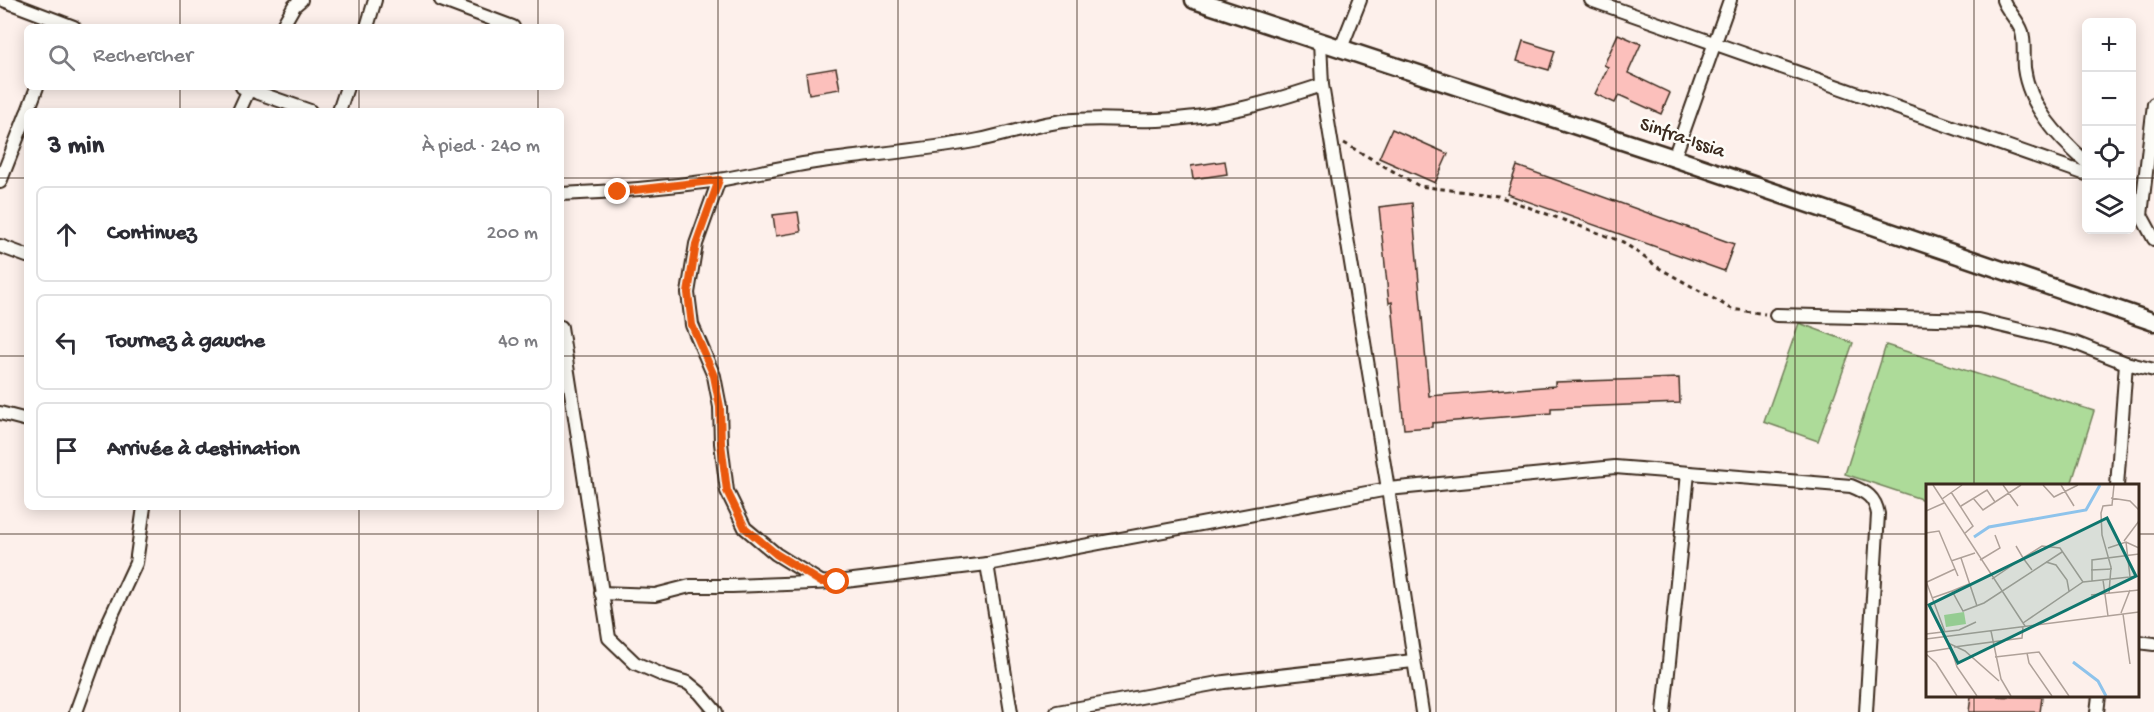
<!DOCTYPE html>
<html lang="fr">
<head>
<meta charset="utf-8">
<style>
	:root { --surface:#fff; --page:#f7f7f7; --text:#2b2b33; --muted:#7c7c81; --line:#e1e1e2 }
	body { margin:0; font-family:"Gochi Hand",sans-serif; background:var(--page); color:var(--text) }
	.controls { position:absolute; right:18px; top:18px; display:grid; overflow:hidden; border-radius:9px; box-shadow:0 3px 15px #0003 }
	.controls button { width:54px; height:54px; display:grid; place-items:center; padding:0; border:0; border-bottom:2px solid var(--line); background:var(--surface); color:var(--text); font:30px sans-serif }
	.stop { position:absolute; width:18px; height:18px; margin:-14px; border:4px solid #ea580c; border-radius:50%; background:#fff }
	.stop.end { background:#ea580c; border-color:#fff; box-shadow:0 2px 6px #0008 }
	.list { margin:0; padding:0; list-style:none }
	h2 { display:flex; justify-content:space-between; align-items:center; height:78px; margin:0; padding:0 24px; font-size:26px }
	h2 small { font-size:20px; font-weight:400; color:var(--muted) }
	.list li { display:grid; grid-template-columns:39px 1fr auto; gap:18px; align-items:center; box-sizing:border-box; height:96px; margin:0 12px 12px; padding:0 12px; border:2px solid var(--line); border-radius:9px }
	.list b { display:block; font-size:22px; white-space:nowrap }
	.list em { font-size:20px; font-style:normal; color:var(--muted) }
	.icon { flex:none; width:33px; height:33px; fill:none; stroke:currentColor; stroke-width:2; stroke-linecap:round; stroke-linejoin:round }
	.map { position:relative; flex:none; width:2154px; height:712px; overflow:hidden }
	.search { position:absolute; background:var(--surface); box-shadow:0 3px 15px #0003; left:24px; top:24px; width:540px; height:66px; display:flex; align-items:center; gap:15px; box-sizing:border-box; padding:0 21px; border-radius:9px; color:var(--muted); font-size:22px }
	.panel { position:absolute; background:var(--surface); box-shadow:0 3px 15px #0003; left:24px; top:108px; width:540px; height:402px; border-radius:9px }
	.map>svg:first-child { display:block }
	.green { fill:#addb99; stroke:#74825c; stroke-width:1.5 }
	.building { fill:#fcc0bc; stroke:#3b2a1e; stroke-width:1.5 }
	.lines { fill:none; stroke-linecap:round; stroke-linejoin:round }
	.minor-casing { stroke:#3b2a1e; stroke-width:16 }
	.secondary-casing { stroke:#3b2a1e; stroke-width:21 }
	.path { stroke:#3b2a1e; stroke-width:3; stroke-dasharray:4.5 4.5; stroke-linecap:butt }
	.minor { stroke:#fdfcf7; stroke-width:12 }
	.secondary { stroke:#fdfcf7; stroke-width:16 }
	.route { stroke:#ea580c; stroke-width:8 }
	.grid { fill:none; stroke:#3b2a1e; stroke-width:1.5; stroke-opacity:0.55 }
	.labels { text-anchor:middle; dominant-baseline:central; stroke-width:5; stroke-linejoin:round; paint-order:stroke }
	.street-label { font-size:20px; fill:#3b2a1e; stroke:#fdfcf7 }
	.inset-river { fill:none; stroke:#8ec3eb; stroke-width:3 }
	.inset-road { fill:none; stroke:#afa199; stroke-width:1.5 }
	.view { fill:#0f766e; fill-opacity:0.15; stroke:#0f766e; stroke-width:3 }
	.inset-edge { fill:none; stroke:#3b2a1e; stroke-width:3 }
</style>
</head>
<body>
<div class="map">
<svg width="2154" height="712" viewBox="0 0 2154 712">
	<rect width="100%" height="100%" fill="#fdf0eb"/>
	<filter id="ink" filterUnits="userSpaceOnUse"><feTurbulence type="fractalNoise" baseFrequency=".0167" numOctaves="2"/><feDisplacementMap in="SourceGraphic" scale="12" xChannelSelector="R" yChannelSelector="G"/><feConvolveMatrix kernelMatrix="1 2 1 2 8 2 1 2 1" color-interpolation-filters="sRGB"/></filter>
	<g filter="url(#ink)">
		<!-- green -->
		<g class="green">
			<path d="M1799,323L1853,343L1818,441L1764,422Z"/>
			<path d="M1886,345L2094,411L2071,485L1928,486L1927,501L1845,474Z"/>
		</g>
		<!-- building -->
		<g class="building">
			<path d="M1618,34L1641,44L1628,73L1670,93L1661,114L1619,95L1615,103L1595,94L1608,67L1604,65Z"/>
			<path d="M1523,41L1555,51L1549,70L1517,61Z"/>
			<path d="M836,68L840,89L809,94L806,73Z"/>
			<path d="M1392,129L1448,154L1435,183L1379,158Z"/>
			<path d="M1225,161L1227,174L1193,179L1191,166Z"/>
			<path d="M1517,166L1734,244L1724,271L1507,194Z"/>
			<path d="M1412,203L1429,396L1555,386V382L1679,378L1680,403L1551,408V413L1432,423V427L1404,429L1392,302L1389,303L1379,207Z"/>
			<path d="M798,212L801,232L776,236L773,215Z"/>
			<path d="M1971,696L2042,697L2040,712H1969Z"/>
		</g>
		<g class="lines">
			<!-- minor casing -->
			<g class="minor-casing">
				<g id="minor">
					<path d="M3,0L74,27"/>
					<path d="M441,0L513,27"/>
					<path d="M1591,0L2086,174"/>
					<path d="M2003,0C2007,11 2018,20 2022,32C2025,44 2023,56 2024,68C2029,107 2059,138 2086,162"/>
					<path d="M282,27L294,6L301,0"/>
					<path d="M367,27L375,0"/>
					<path d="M1320,42L1322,85L1388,489L1422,712"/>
					<path d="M1341,48L1360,0"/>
					<path d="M242,87L310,111"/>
					<path d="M28,111L37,87"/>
					<path d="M239,111L250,87"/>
					<path d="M339,111L347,87"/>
					<path d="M1674,158L1730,0"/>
					<path d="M719,180L696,244L688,293L692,325L714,376L720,407L721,443L727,491L745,528L776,554L821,582"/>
					<path d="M0,182L27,113"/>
					<path d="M561,194C614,192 667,187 719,180C753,174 787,166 822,161C874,154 927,150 979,140C1007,134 1034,125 1063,121C1095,117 1126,121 1158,120C1215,118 1268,103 1322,85"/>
					<path d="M2132,206L2141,215L2154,239"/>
					<path d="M2141,215L2154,104"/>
					<path d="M0,246L27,256"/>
					<path d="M1776,315L1978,320L2075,343L2126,363L2154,370"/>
					<path d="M561,327L609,638L635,663L665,676L688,683L700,693L716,712"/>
					<path d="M0,413L27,420"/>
					<path d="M2117,486L2126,363"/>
					<path d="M987,564L1011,712"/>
					<path d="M601,593L655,595L690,586H732L837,582L987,564L1388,489L1615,467L1851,486C1866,492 1875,497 1878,514L1866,712"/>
					<path d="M2138,642L2154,644"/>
					<path d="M76,712L109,621L136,563L144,507"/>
					<path d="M1057,712L1224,682L1413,661"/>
					<path d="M1664,712L1688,473"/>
					<path d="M2097,712L2099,696"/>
				</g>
			</g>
			<!-- secondary casing -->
			<g class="secondary-casing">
				<path id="secondary" d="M1194,0L1674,158L2154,322"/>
			</g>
			<!-- path -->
			<path class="path" d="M1344,143L1419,186L1498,196L1623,242L1659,268L1732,309L1765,314"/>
			<!-- minor -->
			<use href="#minor" class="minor"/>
			<!-- secondary -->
			<use href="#secondary" class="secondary"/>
		</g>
	</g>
	<g class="lines" filter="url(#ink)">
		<!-- route -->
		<path class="route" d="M618,192L719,180L696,244L688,293L692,325L714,376L720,407L721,443L727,491L745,528L776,554L821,582H837"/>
	</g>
	<!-- grid -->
	<path class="grid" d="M180,0V27M359,0V27M538,0V27M718,0V712M898,0V712M1077,0V712M1256,0V712M1436,0V712M1616,0V712M1795,0V712M1974,0V486M180,87V111M359,87V111M538,87V111M0,178H27M561,178H2086M2132,178H2154M0,356H27M561,356H2154M180,507V712M359,507V712M538,507V712M0,534H1928M2138,534H2154M1974,696V712"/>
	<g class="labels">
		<!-- street labels -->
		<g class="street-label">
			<text transform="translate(1682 139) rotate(19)">Sinfra-Issia</text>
		</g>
	</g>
	<!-- overview -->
	<g transform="translate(1926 484)">
		<rect width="213" height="213" fill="#fdf0eb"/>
		<path d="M38,128L40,140L20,143L18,131Z" fill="#addb99"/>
		<path class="inset-river" d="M48,53L63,43L160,26L174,1M147,178L172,197L180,212"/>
		<path class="inset-road" d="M7,1L99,142M77,1L92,22M117,1L128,13L152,1M135,1L148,22M25,8L47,42L38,50M47,14L57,26L95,1M185,14L204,17L213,26M16,15L36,1M35,22L61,6L69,18M0,27L18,19M0,49L13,47L32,92M198,57L213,37M200,58L204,93M90,62L97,74L116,62L134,64L157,98M182,64L200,58L213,64M35,74L51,122M54,76L74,64L69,51M25,77L49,69M120,78L130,81L141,96L143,107M165,86L186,85M66,95L97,74L106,86M177,96L182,132M0,97L19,148M166,97V76L213,70M1,98L29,85M26,107L43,100M183,109L185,83L176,51L175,29L177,22L186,21L188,1M165,111L213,106M6,114L26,107L37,127L58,119L136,68M195,129L204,106M197,130L204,180M97,139L157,98L213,92M65,147L75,195L85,212M0,150L33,146L50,138M19,153L22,159L39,167L73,197M0,155L213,128M24,161L31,183L51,212M28,163L96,154L97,143M0,168L25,164M101,169L103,179L126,212M0,170L10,179L31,212M69,173L113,168L143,212"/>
		<path class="view" d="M181,34L210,92L32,179L3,121Z"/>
		<rect width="213" height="213" class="inset-edge"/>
	</g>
</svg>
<div class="controls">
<button>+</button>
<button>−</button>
<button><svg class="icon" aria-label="locate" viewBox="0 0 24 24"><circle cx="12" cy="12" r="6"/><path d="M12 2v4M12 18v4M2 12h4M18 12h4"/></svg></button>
<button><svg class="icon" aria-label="layers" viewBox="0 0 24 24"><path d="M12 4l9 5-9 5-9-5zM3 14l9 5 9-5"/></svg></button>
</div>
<div class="stop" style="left:837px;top:582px"></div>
<div class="stop end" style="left:618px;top:192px"></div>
<div class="search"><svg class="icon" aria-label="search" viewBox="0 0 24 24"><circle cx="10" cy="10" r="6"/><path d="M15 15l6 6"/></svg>Rechercher</div>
<section class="panel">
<h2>3 min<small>À pied · 240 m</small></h2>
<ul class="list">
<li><svg class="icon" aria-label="ahead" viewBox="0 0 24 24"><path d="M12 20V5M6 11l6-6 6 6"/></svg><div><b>Continuez</b></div><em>200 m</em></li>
<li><svg class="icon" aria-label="left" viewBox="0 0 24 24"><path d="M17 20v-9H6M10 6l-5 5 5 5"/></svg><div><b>Tournez à gauche</b></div><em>40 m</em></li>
<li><svg class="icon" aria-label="arrive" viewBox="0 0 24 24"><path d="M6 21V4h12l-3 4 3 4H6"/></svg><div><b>Arrivée à destination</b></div></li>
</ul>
</section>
</div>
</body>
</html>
